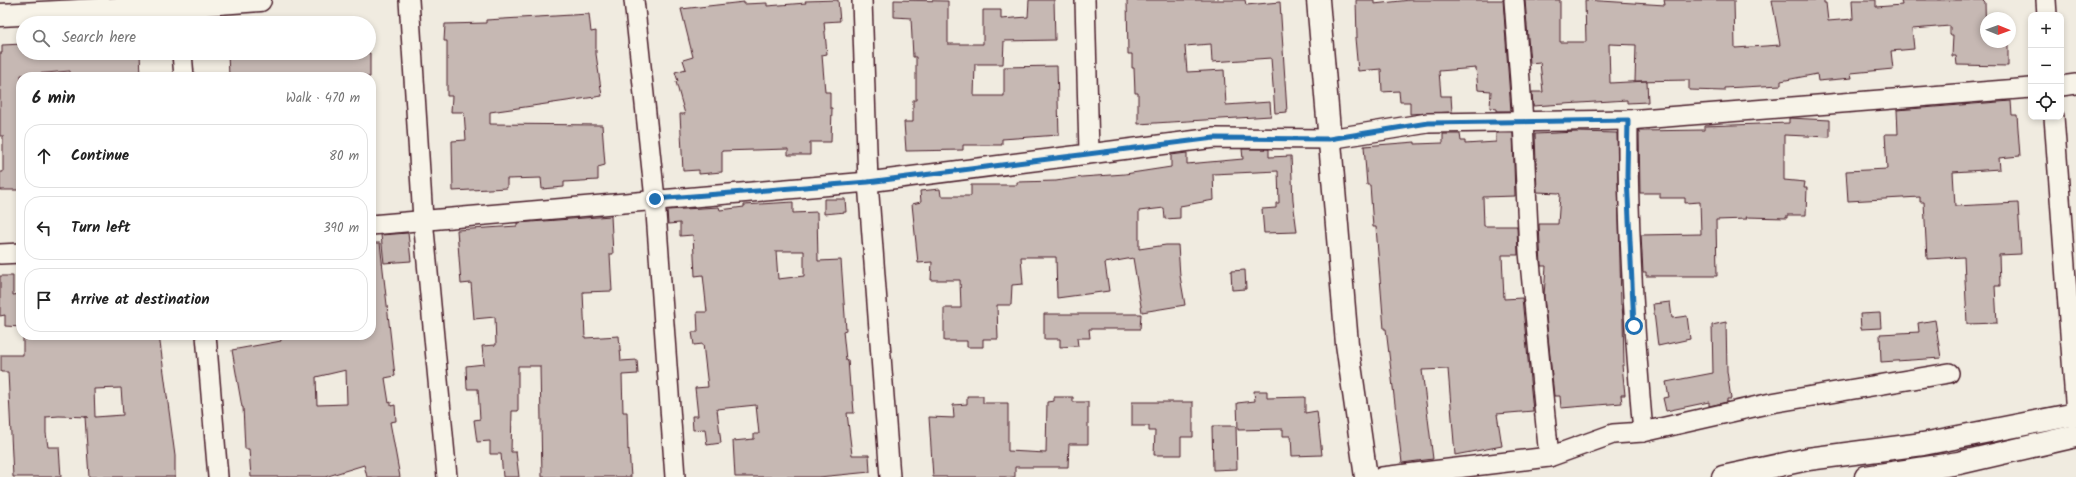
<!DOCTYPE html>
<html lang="en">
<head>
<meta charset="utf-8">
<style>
	:root { --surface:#fff; --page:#f6f6f6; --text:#222; --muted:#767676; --line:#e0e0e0 }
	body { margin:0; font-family:Kalam,sans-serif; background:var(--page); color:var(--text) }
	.controls { position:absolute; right:12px; top:12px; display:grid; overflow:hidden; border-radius:8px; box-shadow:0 2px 6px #0003 }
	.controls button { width:36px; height:36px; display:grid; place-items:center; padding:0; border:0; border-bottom:1px solid var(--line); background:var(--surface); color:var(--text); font:20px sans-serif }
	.compass { position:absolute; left:1980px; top:12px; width:36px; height:36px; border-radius:50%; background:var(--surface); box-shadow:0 2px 6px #0003; rotate:91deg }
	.stop { position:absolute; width:12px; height:12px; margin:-9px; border:3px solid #1f6fb2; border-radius:50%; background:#fff }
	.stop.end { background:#1f6fb2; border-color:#fff; box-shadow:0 1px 4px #0008 }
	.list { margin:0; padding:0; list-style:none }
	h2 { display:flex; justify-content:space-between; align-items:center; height:52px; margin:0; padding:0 16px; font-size:17px }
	h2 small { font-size:13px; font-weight:400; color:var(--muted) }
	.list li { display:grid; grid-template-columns:26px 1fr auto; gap:12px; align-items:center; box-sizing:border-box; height:64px; margin:0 8px 8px; padding:0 8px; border:1px solid var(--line); border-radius:16px }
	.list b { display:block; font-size:15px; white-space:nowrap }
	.list em { font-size:13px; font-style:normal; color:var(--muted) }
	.icon { flex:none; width:22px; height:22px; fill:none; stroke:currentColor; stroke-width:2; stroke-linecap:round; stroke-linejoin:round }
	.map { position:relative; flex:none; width:2076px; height:477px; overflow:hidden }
	.search { position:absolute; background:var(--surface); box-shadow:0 2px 6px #0003; left:16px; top:16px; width:360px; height:44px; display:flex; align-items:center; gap:10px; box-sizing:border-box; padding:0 14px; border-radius:22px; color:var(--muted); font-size:15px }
	.panel { position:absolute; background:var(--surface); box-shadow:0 2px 6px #0003; left:16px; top:72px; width:360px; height:268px; border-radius:16px }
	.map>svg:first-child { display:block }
	.building { fill:#c6b8b3; stroke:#4a1f2b; fill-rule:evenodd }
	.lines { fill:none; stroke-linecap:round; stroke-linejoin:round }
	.minor-casing { stroke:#4a1f2b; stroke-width:22 }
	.secondary-casing { stroke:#4a1f2b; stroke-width:25 }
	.trunk-casing { stroke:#4a1f2b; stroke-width:25 }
	.minor { stroke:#f7f3e8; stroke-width:19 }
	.secondary { stroke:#f7f3e8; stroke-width:22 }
	.trunk { stroke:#f7f3e8; stroke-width:22 }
	.route { stroke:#1f6fb2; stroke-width:5 }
</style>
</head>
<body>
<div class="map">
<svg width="2076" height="477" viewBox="0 0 2076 477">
	<rect width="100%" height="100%" fill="#f0ebe0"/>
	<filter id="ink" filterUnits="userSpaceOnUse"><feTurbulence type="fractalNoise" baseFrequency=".025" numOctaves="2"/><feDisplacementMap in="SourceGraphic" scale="8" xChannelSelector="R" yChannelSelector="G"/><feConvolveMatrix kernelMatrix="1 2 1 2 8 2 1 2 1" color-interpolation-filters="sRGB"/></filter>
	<g filter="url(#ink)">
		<!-- building -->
		<g class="building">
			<path d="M838,0L840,21L824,22L827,54L822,55L825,92H830V108H832L831,142H810V155H788V149L722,151V172L699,174V170L683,171L680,114H685L676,82L678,81L675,72L686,69L683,60L693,57L681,9L744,2V4L767,3V6L806,3L805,1Z"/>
			<path d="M894,0L948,1V44H983V10H1001V19L1028,17L1029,0H1054L1055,40L1004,41L1003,64H975L974,96H1004V67L1057,66L1059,135L1002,139V145H963V150L906,151L904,122H913V100H916V57H913L911,18L894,17Z"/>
			<path d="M1127,0H1245L1246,5L1280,2L1287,112L1275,113L1271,58L1212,62L1211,44L1185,46L1187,72L1224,70L1226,105L1270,102L1271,116L1138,124V93H1135L1134,68H1132V54H1128Z"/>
			<path d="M1356,0H1374V4L1410,0H1503L1511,111H1497V109L1490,108L1491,91L1478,90L1476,68L1439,71L1441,96H1451L1452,112L1410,114V102H1400L1399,91L1382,92L1381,69L1358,71L1355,38H1357Z"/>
			<path d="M1525,0H1560V42H1586L1585,0L1665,5L1664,0H1734L1735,48L1780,45L1772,0H1824V3H1826L1828,21L1853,19L1852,0H1876V7L1902,5L1901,0H1983L1985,2L1986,42H2008V66L1957,65L1956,56H1952L1953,35H1950V26L1912,29L1914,49L1891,51L1893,69L1851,73L1852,78L1818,81L1817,74L1781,81V85L1724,88V91L1689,90V80L1635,81L1636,45L1609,44L1610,83L1647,81L1648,102L1627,103V100L1533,106L1532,92H1543L1540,62L1530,63Z"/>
			<path d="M589,14L591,32L596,31V54L602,96L490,112V124L602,125L605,165L598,167V180L564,182V187L542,189L541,178L507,179V188L453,191L452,141L466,140L464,112H451L452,96H447V41H444L445,24L486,23V20Z"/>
			<path d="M23,44V53H140L141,77H70V71L21,75V190H0V172H3V136H0V53H2V45Z"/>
			<path d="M228,53H370V77H229Z"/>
			<path d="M2011,101L2012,115H2017L2020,156L1999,158L2000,169L1953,172L1955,206L2018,203L2021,254L1999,255L2000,286H1995L1997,323L1967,324L1964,257L1927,259L1924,202H1920V197L1848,201L1846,171L1887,169L1885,134H1898L1897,110Z"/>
			<path d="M1789,118L1830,120V137L1784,135V180L1805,182L1804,188H1807L1806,215H1787V218L1746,217L1747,219L1716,220L1717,276H1646V272H1643L1641,235L1701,234L1700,202L1685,203V198H1660V193H1640L1639,131L1704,130V126L1789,123Z"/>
			<path d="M1577,132L1617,133L1621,305H1622L1623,319L1624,365H1622L1625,395H1621L1622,403L1561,408L1560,396H1554L1544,296L1546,266H1541L1539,224H1558L1560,195L1559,193L1537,192L1535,134Z"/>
			<path d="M1496,133H1513L1515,196L1483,197L1484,226H1517L1518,255H1502L1504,299L1522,298L1533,411L1497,414L1502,446L1455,455L1448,369L1422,370L1433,459L1402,463L1386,329H1384L1376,227H1373L1370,185H1367L1364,146L1415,142V144L1443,143V134H1460L1461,141H1465V144L1496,142Z"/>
			<path d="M1242,149H1269V157L1291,156L1293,201L1297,232L1264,233L1262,209L1276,208V203H1279L1278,171L1213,174L1214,200L1180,206V218L1165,219L1164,208L1139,211V249L1166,245H1178L1180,276L1185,305L1142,312L1133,258L1105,263L1109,291L1057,298L1056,257H1021L1023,284L1012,285L1011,305H997L998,339H983V347H967V341H944V308H961L960,280H931L932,262L918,263L912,204L921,202L920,191L940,189L941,196H971V185H1017V182L1056,181L1082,177L1125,174L1171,167V155L1187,153V164L1243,159Z"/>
			<path d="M824,199H845L846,212L824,214Z"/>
			<path d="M793,202V213L817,212L818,261L841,260L846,330L843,331L846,360H848L850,387H852L854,413H847L852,455H869L870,472L819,477H735L733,441L754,439V434H759L756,405L717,409L721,443L707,445L705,429L693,430L692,416H698L695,388L708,387L703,344L694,345L692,332H698L697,312H707L703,275L695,276L693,235L680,236V223L668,224L667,210L719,207L720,210L744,207V205ZM776,251H804V276L778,279Z"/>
			<path d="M611,216L613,254H610L612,291L583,292L585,338L619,336L621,361L637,360L638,374L622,375L623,412H627L628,450L629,449L631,477H542L540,366H518V411H512L511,452H516L519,477H503L501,454H490V441L477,442L474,420L480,419L478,389H467L466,366L484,364L482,346L496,345L495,317L474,319L471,283L461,284L457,230L517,226V223Z"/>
			<path d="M408,233L411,261L384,263L381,235Z"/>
			<path d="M371,243H380L395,376L385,378L389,403L391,402V406L395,405L396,421L390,422L400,477H367L364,465L325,477H251L249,449H245L243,407H242L232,350L281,341L280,335H371ZM346,370L347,404L317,405L316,377Z"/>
			<path d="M1245,270L1246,289L1232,290L1231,271Z"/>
			<path d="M0,276H13V295L20,294L21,327L5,326V315L0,316Z"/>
			<path d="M1670,302L1672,318L1687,316L1690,339L1658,346L1653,304Z"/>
			<path d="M1880,313L1881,328L1861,329L1860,314Z"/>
			<path d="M1044,314H1141L1140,329H1089L1090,338H1077L1078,346L1060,347V339H1044Z"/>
			<path d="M1935,320L1941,358L1881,362L1880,334L1919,332L1918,323Z"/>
			<path d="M1726,322L1727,371L1731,399H1727V402L1709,406V402L1666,411L1663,398L1669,397L1666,382L1713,373L1712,325Z"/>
			<path d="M23,335H159L175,456V477H89L85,417H88L59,416L46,417V433L48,447H59L61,477H13L8,372H1V355H23ZM121,388L123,415L95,417L94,389Z"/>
			<path d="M1254,391H1267V398L1305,397V413L1317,411L1322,455L1292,456L1291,436H1283V429L1238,430L1237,403L1255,401Z"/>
			<path d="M967,396H983V403H1008V451L1046,453L1047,402L1054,401V397H1073V402H1088V444H1069L1068,467H1015V477H933L929,417L954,418L953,405L967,404Z"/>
			<path d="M1132,402H1193V437H1181V455H1154L1155,431H1149V426H1132Z"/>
			<path d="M1212,426H1236L1237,469L1213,470Z"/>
		</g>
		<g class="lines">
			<!-- minor casing -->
			<g class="minor-casing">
				<g id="minor">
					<path d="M178,0L180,23"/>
					<path d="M409,0L423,219L447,477"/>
					<path d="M634,0L655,199L675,477"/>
					<path d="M862,0L868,182L890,477"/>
					<path d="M1085,0L1089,152"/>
					<path d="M1514,0L1523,121L1529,252L1549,457"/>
					<path d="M2046,0L2047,15"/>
					<path d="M182,53L184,77"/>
					<path d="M2061,86L2076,84"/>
					<path d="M2054,117L2076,414"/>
					<path d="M1628,120C1627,224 1634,328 1643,432"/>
					<path d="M371,225L868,182L1214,138L1329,139L1428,123L1628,120L2031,88"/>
					<path d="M0,254L21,253"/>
					<path d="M206,335L218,477"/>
					<path d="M1382,477L1549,457L1613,434L1643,432L1771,403L1949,373"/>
				</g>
			</g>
			<!-- secondary casing -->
			<g class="secondary-casing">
				<g id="secondary">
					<path d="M1318,0L1347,344L1366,477"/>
					<path d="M0,15L178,6L260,0"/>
				</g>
			</g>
			<!-- trunk casing -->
			<g class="trunk-casing">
				<g id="trunk">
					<path d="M1723,477L1808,459L1923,444L2076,414"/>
					<path d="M1866,477L1959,463L2076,436"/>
				</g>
			</g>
			<!-- minor -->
			<use href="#minor" class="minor"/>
			<!-- secondary -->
			<use href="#secondary" class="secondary"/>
			<!-- trunk -->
			<use href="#trunk" class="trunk"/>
		</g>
	</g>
	<g class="lines" filter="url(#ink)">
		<!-- route -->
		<path class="route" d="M655,199L868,182L1214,138L1329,139L1428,123L1628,120L1627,176L1634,326"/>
	</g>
</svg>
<div class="controls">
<button>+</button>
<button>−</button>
<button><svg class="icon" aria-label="locate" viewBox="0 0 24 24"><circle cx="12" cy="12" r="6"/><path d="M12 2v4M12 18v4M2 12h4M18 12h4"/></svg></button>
</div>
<svg class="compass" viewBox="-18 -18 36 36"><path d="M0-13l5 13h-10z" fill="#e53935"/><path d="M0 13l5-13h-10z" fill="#767676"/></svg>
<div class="stop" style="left:1634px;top:326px"></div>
<div class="stop end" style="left:655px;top:199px"></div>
<div class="search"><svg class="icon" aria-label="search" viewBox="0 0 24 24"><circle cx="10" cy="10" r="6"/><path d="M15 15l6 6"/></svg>Search here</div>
<section class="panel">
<h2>6 min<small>Walk · 470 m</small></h2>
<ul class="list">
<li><svg class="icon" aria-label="ahead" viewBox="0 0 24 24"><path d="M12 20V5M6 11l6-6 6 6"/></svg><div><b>Continue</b></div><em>80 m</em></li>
<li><svg class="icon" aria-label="left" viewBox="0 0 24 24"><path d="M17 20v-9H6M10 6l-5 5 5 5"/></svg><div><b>Turn left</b></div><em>390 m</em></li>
<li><svg class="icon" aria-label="arrive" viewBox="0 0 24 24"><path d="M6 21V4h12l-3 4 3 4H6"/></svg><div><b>Arrive at destination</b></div></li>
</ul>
</section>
</div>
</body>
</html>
